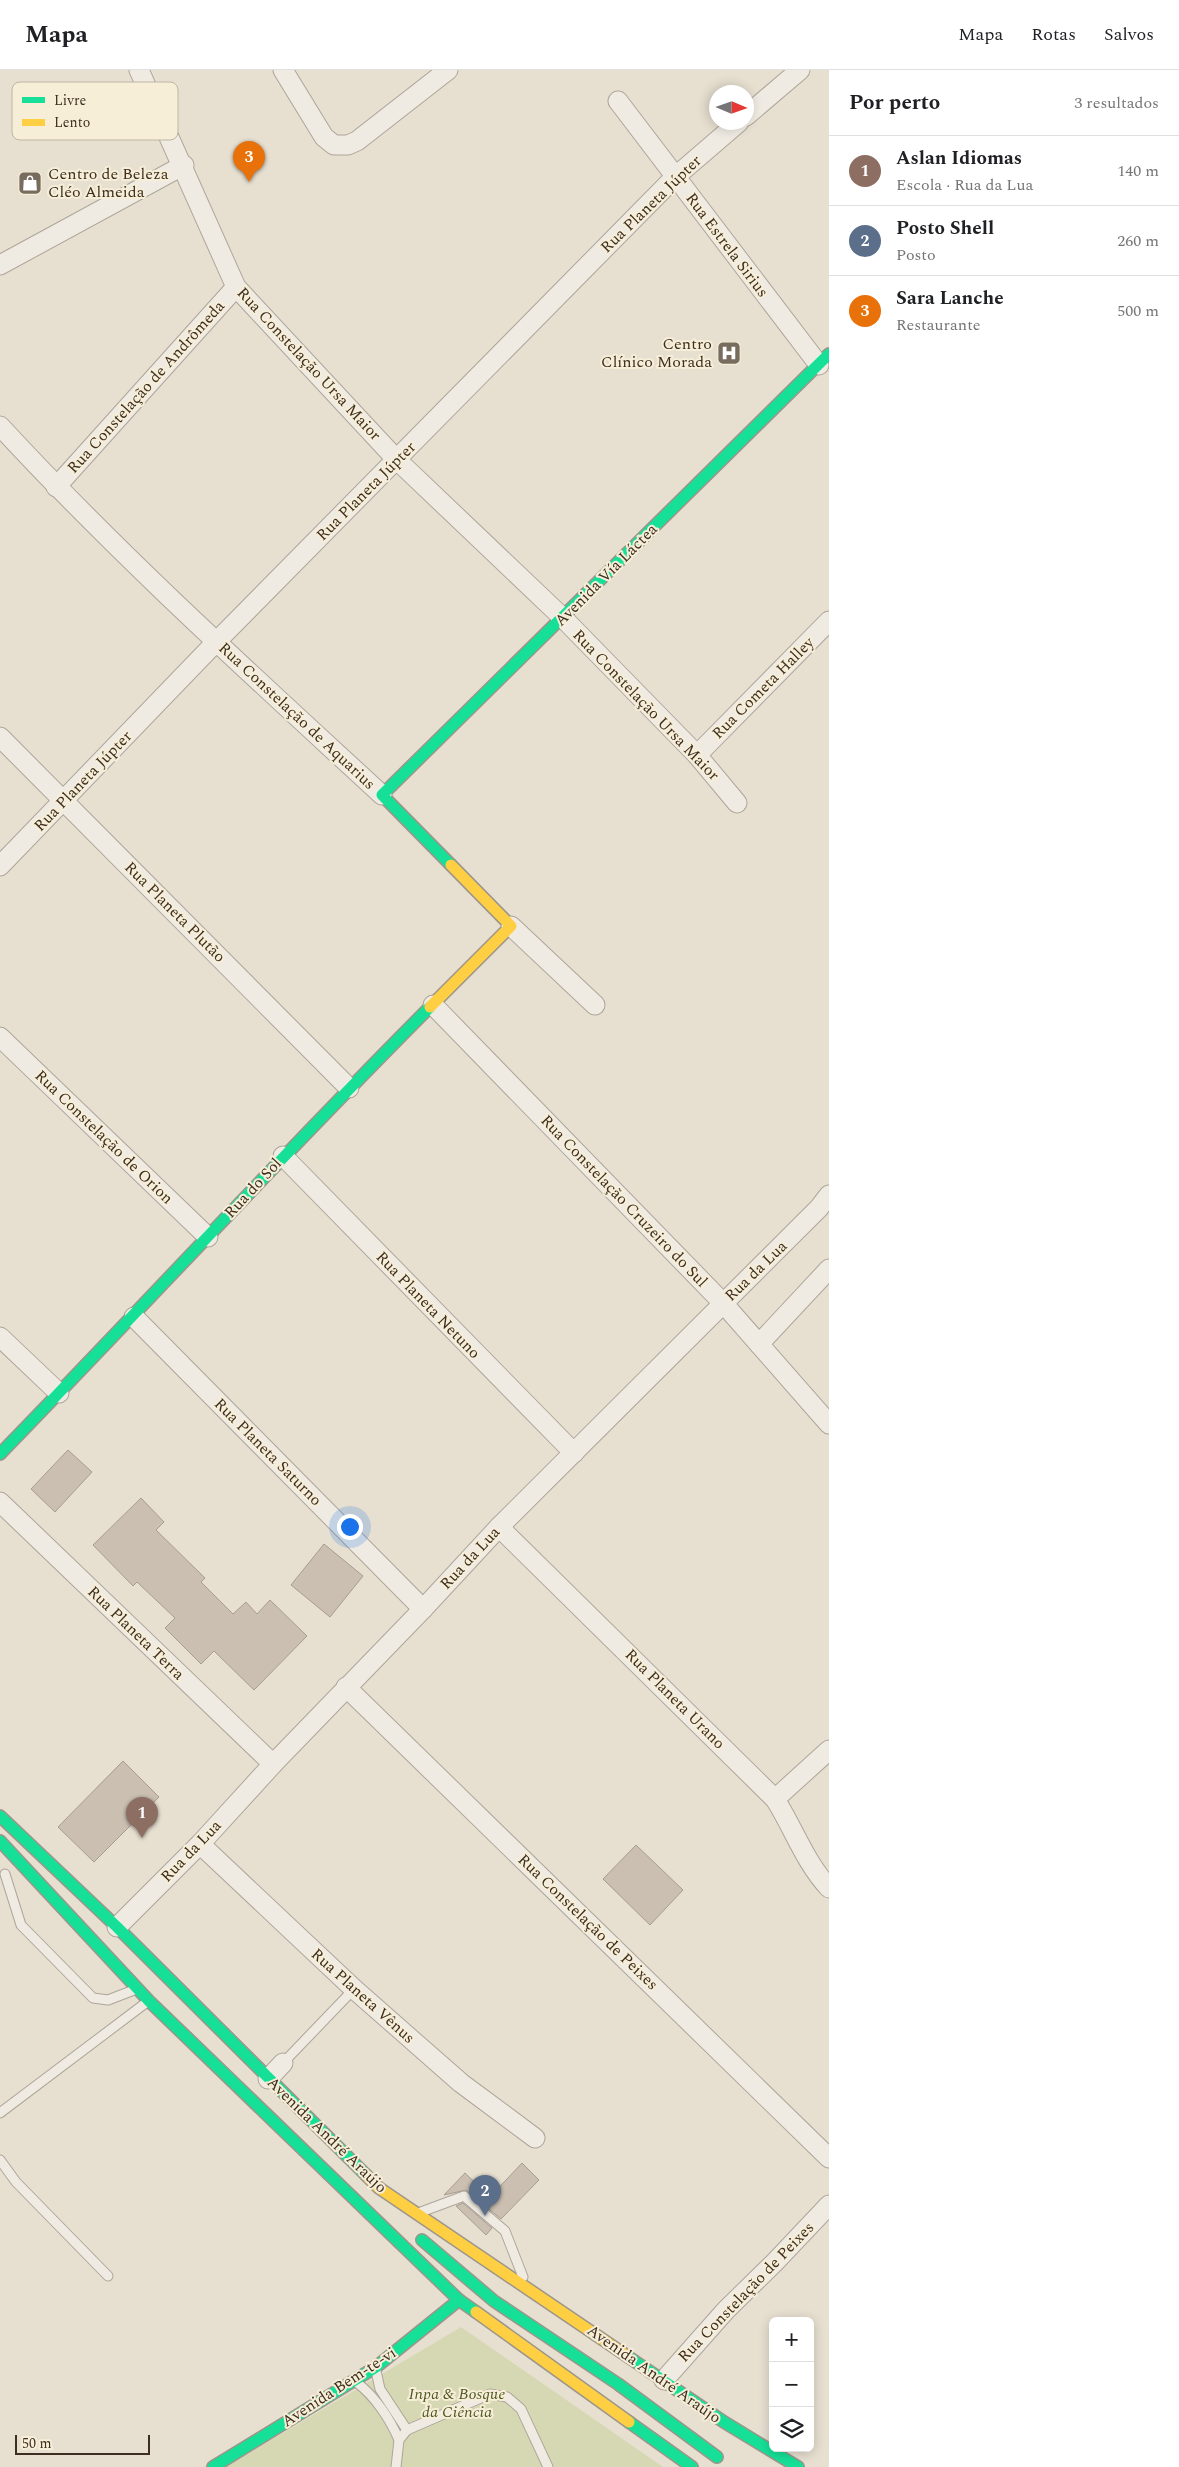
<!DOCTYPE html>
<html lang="pt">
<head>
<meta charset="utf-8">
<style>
	:root { --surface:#fff; --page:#f6f6f6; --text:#202124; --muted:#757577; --line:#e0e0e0; --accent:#111827 }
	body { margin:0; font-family:Spectral,serif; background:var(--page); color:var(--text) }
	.controls { position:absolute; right:15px; bottom:15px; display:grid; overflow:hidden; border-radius:8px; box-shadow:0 2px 12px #0003 }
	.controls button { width:45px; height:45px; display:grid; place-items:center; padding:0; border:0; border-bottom:1px solid var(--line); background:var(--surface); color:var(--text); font:25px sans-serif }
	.compass { position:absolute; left:709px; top:15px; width:45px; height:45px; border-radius:50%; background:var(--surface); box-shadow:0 2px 12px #0003; rotate:92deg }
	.scale { position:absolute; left:15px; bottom:12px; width:135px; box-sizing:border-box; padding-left:5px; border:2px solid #3d2e20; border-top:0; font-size:14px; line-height:18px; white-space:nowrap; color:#3d2e20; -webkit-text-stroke:4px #f7eed8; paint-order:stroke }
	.you { position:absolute; left:349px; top:1456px; width:18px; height:18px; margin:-12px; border:4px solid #fff; border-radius:50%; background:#1a73e8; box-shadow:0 0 0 8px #1a73e833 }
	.badge { display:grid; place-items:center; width:32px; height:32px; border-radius:50%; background:var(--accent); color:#fff; font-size:16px; font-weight:700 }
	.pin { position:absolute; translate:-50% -41px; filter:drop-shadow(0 1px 2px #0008) }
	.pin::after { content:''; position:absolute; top:26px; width:18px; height:15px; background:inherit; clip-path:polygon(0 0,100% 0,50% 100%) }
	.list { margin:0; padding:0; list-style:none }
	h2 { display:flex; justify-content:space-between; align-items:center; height:65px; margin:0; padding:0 20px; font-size:21px }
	h2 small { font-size:16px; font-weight:400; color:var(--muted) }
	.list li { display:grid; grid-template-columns:32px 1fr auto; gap:15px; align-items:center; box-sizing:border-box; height:70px; padding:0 20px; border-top:1px solid var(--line) }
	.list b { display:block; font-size:19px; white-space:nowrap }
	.list p { margin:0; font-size:16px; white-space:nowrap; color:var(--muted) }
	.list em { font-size:16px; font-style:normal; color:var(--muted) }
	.icon { flex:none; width:28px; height:28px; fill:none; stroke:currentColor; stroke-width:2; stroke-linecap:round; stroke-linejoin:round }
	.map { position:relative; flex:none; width:829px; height:2397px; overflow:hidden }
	header { display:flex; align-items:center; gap:30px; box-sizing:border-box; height:70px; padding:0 25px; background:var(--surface); border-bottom:1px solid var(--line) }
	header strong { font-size:24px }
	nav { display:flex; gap:28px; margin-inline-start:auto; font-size:18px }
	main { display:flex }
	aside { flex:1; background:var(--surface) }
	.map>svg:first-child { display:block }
	.green { fill:#d6d7b3 }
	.building { fill:#cbbfb2; stroke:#a89c90 }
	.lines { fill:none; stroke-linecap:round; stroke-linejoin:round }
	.lane-casing { stroke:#ada599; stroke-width:11 }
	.street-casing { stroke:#ada599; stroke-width:21 }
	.fast-casing { stroke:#9c958a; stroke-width:14 }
	.slow-casing { stroke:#9c958a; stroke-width:14 }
	.lane { stroke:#efebe3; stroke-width:9 }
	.street { stroke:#efebe3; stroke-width:19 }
	.fast { stroke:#16e098; stroke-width:11 }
	.slow { stroke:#ffcf43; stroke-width:11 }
	.labels { text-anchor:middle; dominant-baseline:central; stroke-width:4; stroke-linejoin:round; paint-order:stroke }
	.poi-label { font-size:16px; fill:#3d2e20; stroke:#f7eed8; text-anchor:start }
	.street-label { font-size:16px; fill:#3d2e20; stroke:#f7eed8 }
	.park-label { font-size:16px; font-style:italic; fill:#4d5a26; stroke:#f7eed8 }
	.key { fill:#f7eed8; stroke:#bfb4a1; stroke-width:1 }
	.key-label { font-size:14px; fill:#3d2e20 }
</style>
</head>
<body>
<header>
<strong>Mapa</strong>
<nav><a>Mapa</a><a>Rotas</a><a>Salvos</a></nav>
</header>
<main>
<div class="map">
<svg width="829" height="2397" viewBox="0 0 829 2397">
	<rect width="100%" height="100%" fill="#e7e0d1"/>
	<!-- green -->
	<path class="green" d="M461,2257L663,2397H226Z"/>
	<!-- building -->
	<g class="building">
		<path d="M68,1380L92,1402L55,1442L31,1419Z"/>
		<path d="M141,1428L164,1452L156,1460L205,1508L201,1512L233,1544L246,1532L257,1544L270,1530L307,1566L254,1620L214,1581L201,1594L165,1558L175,1548L137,1512L133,1516L93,1475Z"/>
		<path d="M324,1474L363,1506L330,1547L291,1515Z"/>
		<path d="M123,1691L159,1727L94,1792L58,1757Z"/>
		<path d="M636,1775L683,1820L650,1855L603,1809Z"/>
		<path d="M522,2093L539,2110L501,2149L466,2120L444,2125L465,2103L490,2127Z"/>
		<path d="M463,2133L492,2158L486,2165L456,2136Z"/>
	</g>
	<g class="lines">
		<!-- lane casing -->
		<g class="lane-casing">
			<g id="lane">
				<path d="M5,1804L21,1855L93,1928L108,1930L134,1920"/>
				<path d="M283,1993L354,1919"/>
				<path d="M0,2043L147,1932"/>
				<path d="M0,2090L16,2112L108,2206"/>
				<path d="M421,2142L464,2126L505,2161L523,2207"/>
				<path d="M376,2301L380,2319L407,2360"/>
				<path d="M356,2312C375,2326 390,2349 399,2370"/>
				<path d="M396,2397L399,2370L407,2360L490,2324L507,2327L521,2339L548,2397"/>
			</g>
		</g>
		<!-- street casing -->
		<g class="street-casing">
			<g id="street">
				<path d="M139,0L236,217L397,390L563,548L697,685L737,733"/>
				<path d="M283,0L324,67L334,75H348L357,71L448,0"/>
				<path d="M618,31L819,295"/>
				<path d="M746,46L800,0"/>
				<path d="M0,195L184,95"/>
				<path d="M0,356C120,486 252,605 382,725"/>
				<path d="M56,417L236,217"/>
				<path d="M0,667L349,1018"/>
				<path d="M697,685L829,551"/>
				<path d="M0,796L216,572L675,107L739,52"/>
				<path d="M511,856L595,935"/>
				<path d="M433,935L723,1233L829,1354"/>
				<path d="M0,967L208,1167"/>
				<path d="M283,1086L574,1383"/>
				<path d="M134,1247L423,1539"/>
				<path d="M0,1267L59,1323"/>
				<path d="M759,1274L829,1199"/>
				<path d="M0,1432L273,1694"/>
				<path d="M499,1457L775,1729C794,1759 805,1792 829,1818"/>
				<path d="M346,1617L829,2088"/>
				<path d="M775,1729L829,1680"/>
				<path d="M200,1774L354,1919L461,2013L535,2068"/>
				<path d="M117,1857L200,1774L273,1694L423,1539L499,1457L819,1138L829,1125"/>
				<path d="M268,2009L283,1993"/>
				<path d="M664,2310L726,2240L775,2192L829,2135"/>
			</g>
		</g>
		<!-- fast casing -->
		<g class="fast-casing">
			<g id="fast">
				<path d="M451,795L382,725L829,284"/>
				<path d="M0,1384C144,1236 284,1083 430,937"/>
				<path d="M0,1746L117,1857L366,2105"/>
				<path d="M0,1771L149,1931L459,2230L476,2242"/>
				<path d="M422,2170L494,2231L618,2314L717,2387"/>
				<path d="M627,2286L724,2352L798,2397"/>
				<path d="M629,2352L692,2397"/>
				<path d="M213,2397L376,2297L459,2230"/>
			</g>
		</g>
		<!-- slow casing -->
		<g class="slow-casing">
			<g id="slow">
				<path d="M430,937L511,856L451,795"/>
				<path d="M366,2105L379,2118L627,2286"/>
				<path d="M476,2242L629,2352"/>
			</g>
		</g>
		<!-- lane -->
		<use href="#lane" class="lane"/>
		<!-- street -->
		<use href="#street" class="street"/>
		<!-- fast -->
		<use href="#fast" class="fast"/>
		<!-- slow -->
		<use href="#slow" class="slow"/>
	</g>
	<!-- icons -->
	<defs>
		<g id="shop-square" transform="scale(1.25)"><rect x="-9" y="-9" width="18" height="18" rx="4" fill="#786c5e" stroke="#f7eed8"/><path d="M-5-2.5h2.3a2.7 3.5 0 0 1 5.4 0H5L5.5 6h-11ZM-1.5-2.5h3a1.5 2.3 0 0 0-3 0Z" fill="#fff"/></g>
		<g id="hospital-square" transform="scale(1.25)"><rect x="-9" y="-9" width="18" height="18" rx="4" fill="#786c5e" stroke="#f7eed8"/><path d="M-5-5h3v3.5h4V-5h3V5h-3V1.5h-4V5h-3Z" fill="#fff"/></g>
	</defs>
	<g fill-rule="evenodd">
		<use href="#shop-square" x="30" y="113"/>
		<use href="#hospital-square" x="729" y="283"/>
	</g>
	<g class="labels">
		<!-- poi labels -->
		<g class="poi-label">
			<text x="48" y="104">Centro de Beleza<tspan x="48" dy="18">Cléo Almeida</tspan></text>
			<text x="712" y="274" text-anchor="end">Centro<tspan x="712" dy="18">Clínico Morada</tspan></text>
		</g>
		<!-- street labels -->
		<g class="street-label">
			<text transform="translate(651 134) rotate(-44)">Rua Planeta Júpter</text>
			<text transform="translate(727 175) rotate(53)">Rua Estrela Sirius</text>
			<text transform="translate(309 294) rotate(47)">Rua Constelação Ursa Maior</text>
			<text transform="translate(146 317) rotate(-48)">Rua Constelação de Andrômeda</text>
			<text transform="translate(366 421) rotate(-45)">Rua Planeta Júpter</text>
			<text transform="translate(606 505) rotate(-45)">Avenida Vía Láctea</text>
			<text transform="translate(763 618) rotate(-45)">Rua Cometa Halley</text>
			<text transform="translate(646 635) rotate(46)">Rua Constelação Ursa Maior</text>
			<text transform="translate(297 646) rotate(43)">Rua Constelação de Aquarius</text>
			<text transform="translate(83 711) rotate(-46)">Rua Planeta Júpter</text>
			<text transform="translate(175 842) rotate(45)">Rua Planeta Plutão</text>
			<text transform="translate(104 1067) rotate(44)">Rua Constelação de Orion</text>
			<text transform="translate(253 1118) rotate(-47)">Rua do Sol</text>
			<text transform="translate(624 1131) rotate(46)">Rua Constelação Cruzeiro do Sul</text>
			<text transform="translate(756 1201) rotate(-44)">Rua da Lua</text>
			<text transform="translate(428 1235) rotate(46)">Rua Planeta Netuno</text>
			<text transform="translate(268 1382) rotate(45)">Rua Planeta Saturno</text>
			<text transform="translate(470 1488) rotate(-47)">Rua da Lua</text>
			<text transform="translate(136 1563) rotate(44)">Rua Planeta Terra</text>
			<text transform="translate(675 1629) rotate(45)">Rua Planeta Urano</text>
			<text transform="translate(191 1781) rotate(-46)">Rua da Lua</text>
			<text transform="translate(588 1852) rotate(44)">Rua Constelação de Peixes</text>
			<text transform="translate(363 1926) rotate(42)">Rua Planeta Vênus</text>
			<text transform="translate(327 2065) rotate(44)">Avenida André Araújo</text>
			<text transform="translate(746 2222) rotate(-46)">Rua Constelação de Peixes</text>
			<text transform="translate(654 2304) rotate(35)">Avenida André Araújo</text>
			<text transform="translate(339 2317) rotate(-33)">Avenida Bem-te-vi</text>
		</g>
		<!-- park labels -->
		<g class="park-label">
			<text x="457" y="2324">Inpa &amp; Bosque<tspan x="457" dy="18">da Ciência</tspan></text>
		</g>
	</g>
	<!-- legend -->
	<rect x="12" y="12" width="166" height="58" rx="8" class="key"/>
	<rect x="22" y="27" width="23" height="6" fill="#16e098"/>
	<rect x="22" y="49" width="23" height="7" fill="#ffcf43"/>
	<g class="key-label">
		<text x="54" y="35">Livre</text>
		<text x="54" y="57">Lento</text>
	</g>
</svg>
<div class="controls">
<button>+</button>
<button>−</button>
<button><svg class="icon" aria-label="layers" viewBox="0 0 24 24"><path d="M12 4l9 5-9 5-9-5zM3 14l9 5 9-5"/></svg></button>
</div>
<svg class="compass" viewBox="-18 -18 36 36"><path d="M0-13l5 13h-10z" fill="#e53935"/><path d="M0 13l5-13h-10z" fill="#757577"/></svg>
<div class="scale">50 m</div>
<div class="you"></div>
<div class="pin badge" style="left:142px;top:1768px;background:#8d6e63">1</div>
<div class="pin badge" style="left:485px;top:2146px;background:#5c6f8a">2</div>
<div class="pin badge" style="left:249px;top:112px;background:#e8710a">3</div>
</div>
<aside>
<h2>Por perto<small>3 resultados</small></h2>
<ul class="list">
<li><span class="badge" style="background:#8d6e63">1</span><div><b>Aslan Idiomas</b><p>Escola · Rua da Lua</p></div><em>140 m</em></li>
<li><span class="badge" style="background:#5c6f8a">2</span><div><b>Posto Shell</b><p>Posto</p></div><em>260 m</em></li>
<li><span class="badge" style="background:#e8710a">3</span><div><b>Sara Lanche</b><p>Restaurante</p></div><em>500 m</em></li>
</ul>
</aside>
</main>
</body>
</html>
